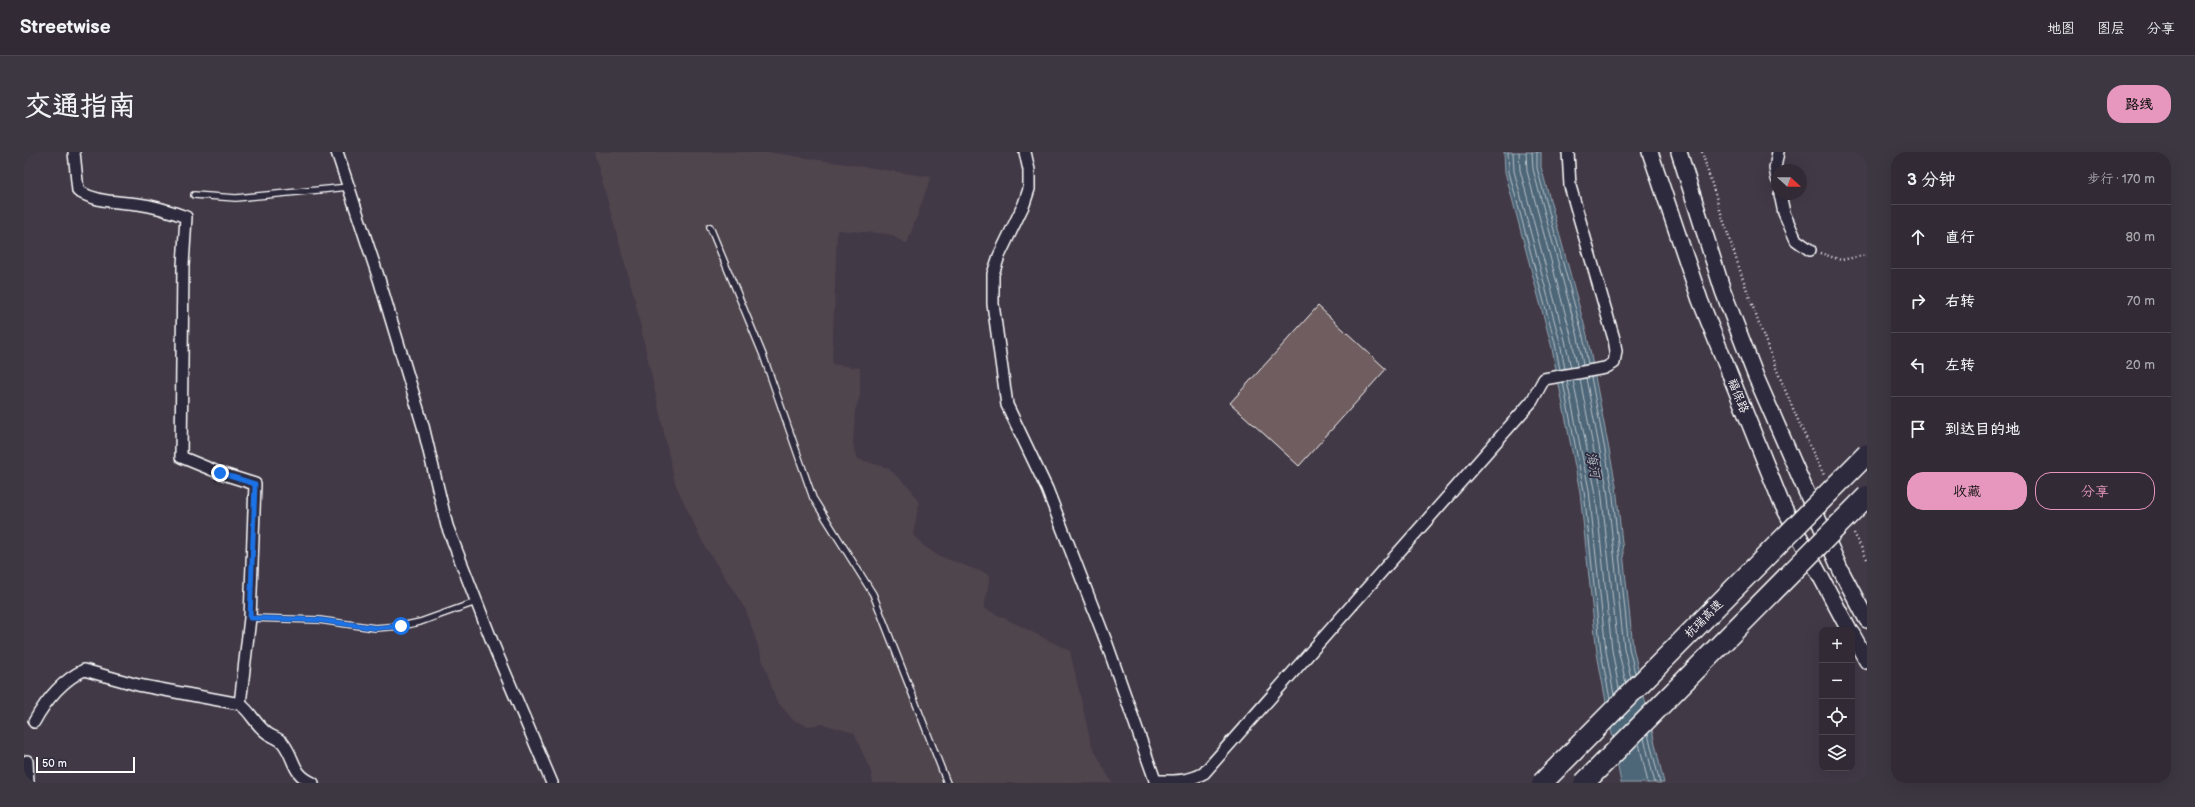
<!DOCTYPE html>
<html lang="zh">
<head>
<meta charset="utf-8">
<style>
	:root { --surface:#322b35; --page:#3d3741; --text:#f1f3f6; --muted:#a8a7ad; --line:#4d4750; --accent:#e797bd }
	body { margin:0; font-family:"Balsamiq Sans","LXGW WenKai TC",sans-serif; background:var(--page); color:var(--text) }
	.controls { position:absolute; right:12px; bottom:12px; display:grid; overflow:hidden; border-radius:8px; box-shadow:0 4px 16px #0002 }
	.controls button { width:36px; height:36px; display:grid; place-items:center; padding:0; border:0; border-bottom:1px solid var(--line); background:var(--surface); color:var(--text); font:20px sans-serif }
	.compass { position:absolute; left:1747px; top:12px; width:36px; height:36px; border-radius:50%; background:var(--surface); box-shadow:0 4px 16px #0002; rotate:111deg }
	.scale { position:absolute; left:12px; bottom:10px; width:99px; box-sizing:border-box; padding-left:4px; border:2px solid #fff; border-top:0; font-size:11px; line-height:14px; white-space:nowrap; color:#fff; -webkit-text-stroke:3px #2f2a3d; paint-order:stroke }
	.stop { position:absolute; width:12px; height:12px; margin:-9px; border:3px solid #1a73e8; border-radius:50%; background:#fff }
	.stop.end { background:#1a73e8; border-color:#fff; box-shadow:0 1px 4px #0008 }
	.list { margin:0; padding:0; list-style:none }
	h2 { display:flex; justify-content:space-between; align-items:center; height:52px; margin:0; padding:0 16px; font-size:17px }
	h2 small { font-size:13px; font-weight:400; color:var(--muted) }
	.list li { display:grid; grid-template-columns:26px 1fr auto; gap:12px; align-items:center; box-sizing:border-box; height:64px; padding:0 16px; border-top:1px solid var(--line) }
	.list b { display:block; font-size:15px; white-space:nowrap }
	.list em { font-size:13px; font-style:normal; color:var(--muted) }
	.actions { display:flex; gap:8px; padding:12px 16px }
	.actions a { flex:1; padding:9px 0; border:1px solid var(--accent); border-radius:16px; text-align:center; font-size:14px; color:var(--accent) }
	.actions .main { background:var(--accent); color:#111 }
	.icon { flex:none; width:22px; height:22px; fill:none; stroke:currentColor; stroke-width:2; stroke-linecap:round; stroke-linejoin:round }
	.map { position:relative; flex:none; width:1843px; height:631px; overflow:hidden; border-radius:16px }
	header { display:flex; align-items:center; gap:24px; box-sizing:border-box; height:56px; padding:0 20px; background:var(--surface); border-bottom:1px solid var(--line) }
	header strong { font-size:19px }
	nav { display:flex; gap:22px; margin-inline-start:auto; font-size:14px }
	.intro { display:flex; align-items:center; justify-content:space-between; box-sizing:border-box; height:96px; padding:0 24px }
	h1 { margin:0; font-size:28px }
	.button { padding:10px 18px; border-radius:16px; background:var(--accent); color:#111; font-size:14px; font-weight:700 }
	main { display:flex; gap:24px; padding:0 24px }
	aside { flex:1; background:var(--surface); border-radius:16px; box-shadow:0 4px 16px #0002 }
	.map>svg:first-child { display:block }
	.built { fill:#50444e }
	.water { fill:#4e6678; stroke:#95a3ae }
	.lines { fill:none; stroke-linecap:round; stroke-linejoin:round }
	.shore { stroke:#b8c2c9; stroke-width:1 }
	.building { fill:#705d5e; stroke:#fff }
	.lane-casing { stroke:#fff; stroke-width:8 }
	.street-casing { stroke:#fff; stroke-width:14 }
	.secondary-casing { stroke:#fff; stroke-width:18 }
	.path { stroke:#fff; stroke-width:2.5; stroke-dasharray:1 3; stroke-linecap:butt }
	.lane { stroke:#2f2a3d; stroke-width:5.5 }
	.street { stroke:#2f2a3d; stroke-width:11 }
	.secondary { stroke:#2f2a3d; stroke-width:15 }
	.highway-bridge-casing { stroke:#fff; stroke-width:23; stroke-linecap:butt }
	.highway-bridge { stroke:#2f2a3d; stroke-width:20 }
	.route { stroke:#1a73e8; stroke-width:5 }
	.labels { text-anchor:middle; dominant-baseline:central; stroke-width:3.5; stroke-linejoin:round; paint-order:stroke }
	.street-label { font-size:12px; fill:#fff; stroke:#2f2a3d }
	.water-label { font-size:13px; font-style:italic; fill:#afbac2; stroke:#2f2a3d }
</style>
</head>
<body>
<header>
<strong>Streetwise</strong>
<nav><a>地图</a><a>图层</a><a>分享</a></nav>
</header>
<div class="intro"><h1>交通指南</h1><a class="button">路线</a></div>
<main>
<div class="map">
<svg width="1843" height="631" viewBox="0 0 1843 631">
	<rect width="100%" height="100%" fill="#423947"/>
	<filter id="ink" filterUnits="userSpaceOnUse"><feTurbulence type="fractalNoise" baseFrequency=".025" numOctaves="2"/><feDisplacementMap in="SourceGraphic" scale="8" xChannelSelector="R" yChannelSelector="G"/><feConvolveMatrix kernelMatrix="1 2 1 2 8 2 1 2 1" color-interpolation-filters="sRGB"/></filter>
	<g filter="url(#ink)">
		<!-- built -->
		<path class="built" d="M570,0H743L907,25L883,92L865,82L813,78L808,212L836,216V244L831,259L829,292L834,307L864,316L887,337L895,351L889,383L900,394L913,403L966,423L960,456L1046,499L1067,592L1088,631H849L847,620L830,581L799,572L784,574L769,568L752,548L722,458L679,391L651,331L610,144Z"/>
		<!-- water -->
		<path class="water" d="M1480,0H1517V15L1563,183L1592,334L1609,495L1640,631H1597L1573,501L1556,340L1527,192L1481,20Z"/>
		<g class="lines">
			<!-- shore -->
			<g class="shore">
				<path d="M1484,0L1485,20L1531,191L1536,218"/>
				<path d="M1489,0L1490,19L1536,190L1541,217"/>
				<path d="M1495,0L1496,18L1541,188L1547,216"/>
				<path d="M1502,0L1503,19L1548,187L1553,214"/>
				<path d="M1508,0L1509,17L1554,185L1559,213"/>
				<path d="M1513,0V16L1559,184L1564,212"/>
				<path d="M1567,225L1588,335L1605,496L1611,521"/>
				<path d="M1562,226L1583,336L1600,496L1607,526"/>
				<path d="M1556,227L1577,336L1594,497L1602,531"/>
				<path d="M1549,228L1571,337L1588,498L1595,537"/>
				<path d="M1543,229L1565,338L1582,499L1590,543"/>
				<path d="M1539,230L1560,339L1577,500L1586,547"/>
				<path d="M1624,582L1636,631"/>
				<path d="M1620,586L1631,631"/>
				<path d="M1615,591L1624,631"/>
			</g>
		</g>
		<!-- building -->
		<path class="building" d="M1294,154L1362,217L1275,314L1206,251Z"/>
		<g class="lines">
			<!-- lane casing -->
			<g class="lane-casing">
				<g id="lane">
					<path d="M170,43L212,46L325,35"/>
					<path d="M686,75L739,203L789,346L849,442L923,631"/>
					<path d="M226,466L295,468L351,476L377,474L396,470L452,450"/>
				</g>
			</g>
			<!-- street casing -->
			<g class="street-casing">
				<g id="street">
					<path d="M313,0L355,127L399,274L423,374L471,497L528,631"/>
					<path d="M1001,0L1005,18V37L1000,52L975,104L969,122V152L983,253L1023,337L1083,492L1132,631"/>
					<path d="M1753,27L1751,16L1754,0"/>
					<path d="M1756,42L1760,61L1772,88L1786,98"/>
					<path d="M216,552C228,561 230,571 243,581C248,585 255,586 259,591C272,608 267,621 289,631"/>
					<path d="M10,570C22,548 37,529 60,518L114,533L216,552L226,466L231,332L196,321L157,305L159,114L162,65C146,59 130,54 114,52C90,49 75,51 54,39L50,0"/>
					<path d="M3,609L4,631"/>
					<path d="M1131,629C1149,629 1164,630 1180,621L1508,249L1520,227L1581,216L1590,211L1592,199L1590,187L1546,34L1544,0"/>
				</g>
			</g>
			<!-- secondary casing -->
			<g class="secondary-casing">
				<g id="secondary">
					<path d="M1626,0L1676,148L1757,350L1825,478"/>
					<path d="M1655,0L1699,139L1732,225L1816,417L1843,468"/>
					<path d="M1828,482L1843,509"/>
				</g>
			</g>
			<!-- path -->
			<g class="path">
				<path d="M1678,0C1711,108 1749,222 1800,323"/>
				<path d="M1796,101L1817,108L1843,103"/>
				<path d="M1830,381L1843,407"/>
			</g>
			<!-- lane -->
			<use href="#lane" class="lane"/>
			<!-- street -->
			<use href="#street" class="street"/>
			<!-- secondary -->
			<use href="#secondary" class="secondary"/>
			<!-- highway-bridge casing -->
			<g class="highway-bridge-casing">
				<g id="highway-bridge">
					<path d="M1518,631L1843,302"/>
					<path d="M1560,631L1843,344"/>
				</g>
			</g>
			<!-- highway-bridge -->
			<use href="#highway-bridge" class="highway-bridge"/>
		</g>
	</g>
	<g class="lines" filter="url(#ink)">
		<!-- route -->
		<path class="route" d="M196,321L231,332L226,466L295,468L351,476L377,474"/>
	</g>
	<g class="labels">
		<!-- street labels -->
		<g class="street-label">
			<text transform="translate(1714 244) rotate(68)">福保路</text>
			<text transform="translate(1680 467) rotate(-45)">杭瑞高速</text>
		</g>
		<!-- water labels -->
		<g class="water-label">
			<text transform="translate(1569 313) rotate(79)">海河</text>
		</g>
	</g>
</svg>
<div class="controls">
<button>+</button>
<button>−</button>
<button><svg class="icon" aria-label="locate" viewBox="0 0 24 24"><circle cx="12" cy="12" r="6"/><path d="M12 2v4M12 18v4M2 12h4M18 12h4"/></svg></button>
<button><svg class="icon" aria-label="layers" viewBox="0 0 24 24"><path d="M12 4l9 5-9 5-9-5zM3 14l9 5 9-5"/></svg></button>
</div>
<svg class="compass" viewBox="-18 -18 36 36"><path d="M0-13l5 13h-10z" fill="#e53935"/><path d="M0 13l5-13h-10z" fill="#a8a7ad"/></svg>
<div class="scale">50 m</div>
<div class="stop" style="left:377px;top:474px"></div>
<div class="stop end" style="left:196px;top:321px"></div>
</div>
<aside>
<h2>3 分钟<small>步行 · 170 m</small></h2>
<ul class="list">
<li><svg class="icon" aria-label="ahead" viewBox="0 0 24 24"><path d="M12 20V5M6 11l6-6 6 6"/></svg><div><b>直行</b></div><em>80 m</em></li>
<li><svg class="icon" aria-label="right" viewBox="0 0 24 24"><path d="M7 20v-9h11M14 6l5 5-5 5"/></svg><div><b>右转</b></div><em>70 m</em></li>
<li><svg class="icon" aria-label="left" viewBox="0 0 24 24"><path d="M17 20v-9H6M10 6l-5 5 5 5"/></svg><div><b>左转</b></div><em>20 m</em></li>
<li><svg class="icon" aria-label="arrive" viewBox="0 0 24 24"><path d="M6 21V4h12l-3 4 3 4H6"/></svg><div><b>到达目的地</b></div></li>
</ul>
<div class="actions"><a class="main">收藏</a><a>分享</a></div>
</aside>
</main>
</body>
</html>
